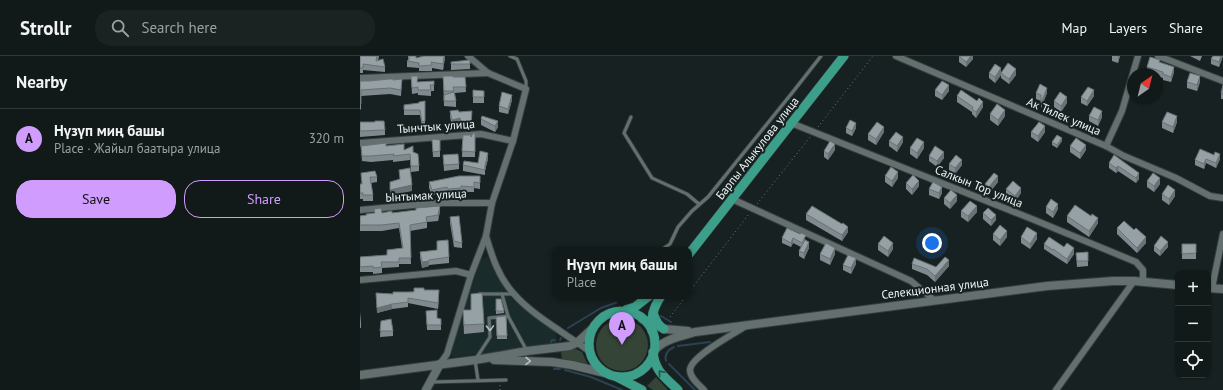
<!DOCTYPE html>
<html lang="en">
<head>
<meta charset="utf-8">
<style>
	:root { --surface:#111919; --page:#1a2222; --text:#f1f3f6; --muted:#9ca0a2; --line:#303838; --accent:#d09dff }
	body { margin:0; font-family:"PT Sans",sans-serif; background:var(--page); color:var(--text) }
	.controls { position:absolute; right:12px; bottom:12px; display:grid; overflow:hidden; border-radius:8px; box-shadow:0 1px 3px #0004 }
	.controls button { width:36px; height:36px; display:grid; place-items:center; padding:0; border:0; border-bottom:1px solid var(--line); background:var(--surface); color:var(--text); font:20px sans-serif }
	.compass { position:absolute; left:767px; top:12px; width:36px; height:36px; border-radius:50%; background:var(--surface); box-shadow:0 1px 3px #0004; rotate:35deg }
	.you { position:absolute; left:572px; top:187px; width:14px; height:14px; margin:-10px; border:3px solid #fff; border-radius:50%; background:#1a73e8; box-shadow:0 0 0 6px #1a73e833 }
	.badge { display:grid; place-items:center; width:26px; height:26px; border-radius:50%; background:var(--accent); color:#111; font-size:13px; font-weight:700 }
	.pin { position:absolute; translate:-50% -33px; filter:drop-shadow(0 1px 2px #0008) }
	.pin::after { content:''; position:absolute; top:21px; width:14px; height:12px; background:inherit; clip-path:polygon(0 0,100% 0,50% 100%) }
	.popup { position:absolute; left:192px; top:191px; width:140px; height:52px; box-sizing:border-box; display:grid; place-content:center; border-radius:8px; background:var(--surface); filter:drop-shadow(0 1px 3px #0005); font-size:13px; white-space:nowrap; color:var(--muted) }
	.popup b { font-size:15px; color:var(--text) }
	.popup::after { content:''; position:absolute; left:50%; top:100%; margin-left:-8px; border:8px solid transparent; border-top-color:var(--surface) }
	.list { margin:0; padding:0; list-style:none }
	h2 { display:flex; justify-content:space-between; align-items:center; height:52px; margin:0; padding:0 16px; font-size:17px }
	h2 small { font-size:13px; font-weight:400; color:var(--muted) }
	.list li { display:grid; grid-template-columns:26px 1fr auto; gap:12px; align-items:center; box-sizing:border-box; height:60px; padding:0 16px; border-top:1px solid var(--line) }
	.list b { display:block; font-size:15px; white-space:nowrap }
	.list p { margin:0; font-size:13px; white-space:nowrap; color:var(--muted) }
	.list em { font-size:13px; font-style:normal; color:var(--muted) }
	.actions { display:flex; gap:8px; padding:12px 16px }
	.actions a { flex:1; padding:9px 0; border:1px solid var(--accent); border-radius:16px; text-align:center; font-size:14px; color:var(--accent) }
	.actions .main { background:var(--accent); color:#111 }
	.icon { flex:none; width:22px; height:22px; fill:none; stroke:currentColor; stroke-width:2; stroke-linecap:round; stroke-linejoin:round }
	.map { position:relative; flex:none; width:863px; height:334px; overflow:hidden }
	header { display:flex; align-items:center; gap:24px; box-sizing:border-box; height:56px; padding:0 20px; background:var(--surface); border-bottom:1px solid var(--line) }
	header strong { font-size:19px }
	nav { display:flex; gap:22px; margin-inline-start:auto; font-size:14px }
	.search { width:280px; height:36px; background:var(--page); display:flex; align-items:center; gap:10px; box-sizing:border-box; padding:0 14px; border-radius:16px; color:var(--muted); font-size:15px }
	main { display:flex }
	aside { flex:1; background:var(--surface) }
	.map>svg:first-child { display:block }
	.built { fill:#192c2b }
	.grass { fill:#344437 }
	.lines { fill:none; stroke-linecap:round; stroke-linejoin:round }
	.stream { stroke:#2a4253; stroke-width:2 }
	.lane-casing { stroke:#373f3e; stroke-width:4.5 }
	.street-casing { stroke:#373f3e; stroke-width:8 }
	.secondary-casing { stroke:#373f3e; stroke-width:10 }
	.primary-casing { stroke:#373f3e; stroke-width:10 }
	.path { stroke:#717979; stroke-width:1; stroke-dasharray:1 3; stroke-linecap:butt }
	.lane { stroke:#647070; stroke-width:3 }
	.street { stroke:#647070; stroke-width:6 }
	.secondary { stroke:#647070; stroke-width:8 }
	.primary { stroke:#3b9f89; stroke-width:9 }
	.wall { fill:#808a8e }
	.shaded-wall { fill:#687174 }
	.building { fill:#95a1a5; stroke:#687174 }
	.oneway { stroke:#b7c0c0 }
	.oneway2 { stroke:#25534b }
	.labels { text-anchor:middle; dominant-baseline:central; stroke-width:4; stroke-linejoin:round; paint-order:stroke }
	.street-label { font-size:12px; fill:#eff6f5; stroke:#172121 }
</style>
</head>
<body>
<header>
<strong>Strollr</strong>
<div class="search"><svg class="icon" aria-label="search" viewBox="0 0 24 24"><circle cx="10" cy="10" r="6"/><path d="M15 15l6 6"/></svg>Search here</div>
<nav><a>Map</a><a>Layers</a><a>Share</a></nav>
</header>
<main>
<aside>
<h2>Nearby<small></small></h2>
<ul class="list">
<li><span class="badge">A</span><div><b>Нүзүп миң башы</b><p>Place · Жайыл баатыра улица</p></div><em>320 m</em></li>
</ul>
<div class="actions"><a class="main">Save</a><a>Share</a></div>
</aside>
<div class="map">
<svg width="863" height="334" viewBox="0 0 863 334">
	<rect width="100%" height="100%" fill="#172121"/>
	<!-- built -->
	<path class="built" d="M127,201L137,220L149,240L163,252L195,276L197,287L96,301H92V297L96,277L121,204Z"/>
	<!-- grass -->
	<g class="grass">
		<circle cx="262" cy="289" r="26"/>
		<path d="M216,293L222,296L228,309L210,304L202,303L201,295Z"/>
		<path d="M296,321L308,334H293L287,330Z"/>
	</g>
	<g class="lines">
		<!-- stream -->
		<g class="stream">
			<path d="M301,260L311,266"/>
			<path d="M208,272L241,252L275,240L276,241"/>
			<path d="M200,284L201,282"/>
			<path d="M191,286L192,284H195"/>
			<path d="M318,290L350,286"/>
			<path d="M306,305C304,298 308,294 314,291"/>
			<path d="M309,308L335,334"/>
			<path d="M194,313H200"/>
			<path d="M205,314L231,321L262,334"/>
		</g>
		<!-- lane casing -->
		<g class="lane-casing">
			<g id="lane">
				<path d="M150,0L157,3L166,25V33"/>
				<path d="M271,61L264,77L292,122L327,138L339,148"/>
				<path d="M283,194H301L310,188L318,171L332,155L348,141L432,37L461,0"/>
				<path d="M119,238H153"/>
				<path d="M142,238L148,260"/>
				<path d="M118,324L115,304L130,281L129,262L148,260L167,295"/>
				<path d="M72,326L146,324"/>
			</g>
		</g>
		<!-- street casing -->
		<g class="street-casing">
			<g id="street">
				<path d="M536,0L746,90L764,100L816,122L850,140L863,142"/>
				<path d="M798,0L863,25"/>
				<path d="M0,22L128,17"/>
				<path d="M431,67L672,163L776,206L783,214V226"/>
				<path d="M0,87L121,78L153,85"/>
				<path d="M746,90L762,55L778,0"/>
				<path d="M372,143L551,225L574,244"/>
				<path d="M0,154L75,147H132"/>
				<path d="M126,180C132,201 139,222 154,238C166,252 184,264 200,275C210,282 220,288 230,296"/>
				<path d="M0,224L96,215L111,219"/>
				<path d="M852,232L863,178"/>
				<path d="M80,308L87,298L111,219L126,180L132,147L153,85L166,33L128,17L108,0"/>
				<path d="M344,334C339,329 330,322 330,314C330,301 375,277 386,270"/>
				<path d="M696,334L774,225"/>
			</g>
		</g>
		<!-- secondary casing -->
		<g class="secondary-casing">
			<g id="secondary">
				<path d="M848,232L863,233"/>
				<path d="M282,263L304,273L328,275"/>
				<path d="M293,296C303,283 320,281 335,276L687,230L753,225H774L818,229"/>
				<path d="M134,304L192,306L212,309L249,318"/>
				<path d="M0,319L115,304L167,295L210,290L218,286L232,273"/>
				<path d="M66,334L80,308"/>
			</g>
		</g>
		<!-- primary casing -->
		<g class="primary-casing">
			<g id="primary">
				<path d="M329,198L484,0"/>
				<path d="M265,254L275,251L289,240"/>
				<circle cx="262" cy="288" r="33"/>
				<path d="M293,257C296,264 297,269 304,273"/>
				<path d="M292,275C291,261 293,252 301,240"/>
				<path d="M293,296C295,316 305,321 318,334"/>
				<path d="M257,321L282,334"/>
			</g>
		</g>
		<!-- path -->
		<g class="path">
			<path d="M458,71L513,0"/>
			<path d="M397,148L450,81"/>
			<path d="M329,236L389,158"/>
			<path d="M310,261L326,240"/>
			<path d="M140,329V334"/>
		</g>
		<!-- lane -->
		<use href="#lane" class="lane"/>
		<!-- street -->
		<use href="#street" class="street"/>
		<!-- secondary -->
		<use href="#secondary" class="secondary"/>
		<!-- primary -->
		<use href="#primary" class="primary"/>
	</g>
	<!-- wall -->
	<g class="wall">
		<path d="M0,0H19L18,5L25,11V16L3,14V17H0Z"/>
		<path d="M48,0H56V2L85,0L83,14L72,12V15H59V12L47,11V5H48Z"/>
		<path d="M599,0H613V3L606,11L599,6Z"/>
		<path d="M752,0H760L758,7L752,5Z"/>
		<path d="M830,0H842L840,5Z"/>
		<path d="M863,0L859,11L851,8V3Z"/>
		<path d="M91,6L110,8V13L91,14Z"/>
		<path d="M800,6L814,16L811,26L803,24V22L797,20V18H790L787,17V11Z"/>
		<path d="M641,16L656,19L649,28L641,22V19L635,27L629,22V17Z"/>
		<path d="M51,20L58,26L74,29V35H71V40L58,39V37L52,38Z"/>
		<path d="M83,20L93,21H105L106,36L95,37L96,45V51L84,50Z"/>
		<path d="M42,23L41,40L30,38L1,40V54L0,53V25Z"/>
		<path d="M827,26H840L837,35L827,32Z"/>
		<path d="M863,29V43H861V37Z"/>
		<path d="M113,34L124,41V47H113Z"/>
		<path d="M575,34L589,35L582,44L575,40Z"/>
		<path d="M676,37H687L681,52V45L676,43Z"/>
		<path d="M597,40L623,51L616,62L612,58V56L597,46Z"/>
		<path d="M734,40L727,50L721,47V41Z"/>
		<path d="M152,44L148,58L139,56V50Z"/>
		<path d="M65,45V71H62L60,59H44V49L59,47Z"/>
		<path d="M694,45L707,47L701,56L694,51Z"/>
		<path d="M90,55L99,56L112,55L111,74H101L100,68L92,70L90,61Z"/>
		<path d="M630,58L645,60L638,70L630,64Z"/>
		<path d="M729,60L742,61L738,70L729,65Z"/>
		<path d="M121,63L138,71L135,76L121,69Z"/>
		<path d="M0,66L25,74V79L0,81Z"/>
		<path d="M802,66H817L813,77L802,72Z"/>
		<path d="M486,72H496L492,80L486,77Z"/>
		<path d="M524,76L516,89L508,84V78Z"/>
		<path d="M671,76H685L678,86L671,81Z"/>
		<path d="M115,77V101H102L103,79L111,81Z"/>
		<path d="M72,83L80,95V101H73Z"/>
		<path d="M529,85L543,86L537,96L529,90Z"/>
		<path d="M702,85L697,92L692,89V86Z"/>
		<path d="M1,90H26L53,96L59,110V115L51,116L50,104L33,106V104L11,106L2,105Z"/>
		<path d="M710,90L726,94L720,103L710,96Z"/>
		<path d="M550,92H564L557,103L550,98Z"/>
		<path d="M840,93L860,103L856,112L846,107L844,113L835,109V104Z"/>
		<path d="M475,94L468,104L464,101V95Z"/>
		<path d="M83,99L99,108V113L84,115Z"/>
		<path d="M754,99L779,123L776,127L758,115L756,117L749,112V107Z"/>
		<path d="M569,100L584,102L577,111L569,105Z"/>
		<path d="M128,103L125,114V119L103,115V109L118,107Z"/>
		<path d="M589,108L602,109L595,118L589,114Z"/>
		<path d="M1,117L17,121V126L11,127L13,139V145H3V143H0V128H2Z"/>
		<path d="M120,120V133L114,132V136H101V137L88,139L87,137L72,139L69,132V126Z"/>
		<path d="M525,120L538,122L532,131L525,126Z"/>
		<path d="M787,125L800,128L794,136L787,131Z"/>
		<path d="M638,126L629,137L625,134V128Z"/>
		<path d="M546,127L559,130L552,139L546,133Z"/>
		<path d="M569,133L582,137L579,143L569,139Z"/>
		<path d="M646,133L661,137L655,146L646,139Z"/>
		<path d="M802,138L815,140L809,149L802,144Z"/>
		<path d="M584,142L597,145L590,153L584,148Z"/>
		<path d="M686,151L698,153L693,162L686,157Z"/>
		<path d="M14,153L22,157L80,155L78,165L67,166V172L50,175L51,208H39V211L22,212V217L13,218V216H0V201L27,199V194L42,192L39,172L22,175H0V160L7,159L14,157Z"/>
		<path d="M601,155L617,156L608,166L601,161Z"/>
		<path d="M623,157L636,164L631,170L623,163Z"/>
		<path d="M446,158L488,176L482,185L446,164Z"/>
		<path d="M707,160L738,167L729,181L707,166Z"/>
		<path d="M90,161L102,187V192L94,191L90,167Z"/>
		<path d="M427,172L446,184L449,192L444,203L439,200V195L441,191L433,187L431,191L422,187V182Z"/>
		<path d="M757,172L786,187L777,197L757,178Z"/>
		<path d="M633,178L647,181L640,190L633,184Z"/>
		<path d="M661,181L677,183L670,193L661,187Z"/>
		<path d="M77,185L89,201V207L69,209V210L62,212L60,201V196L77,194Z"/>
		<path d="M518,188L533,193L528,201L518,194Z"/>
		<path d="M684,188L714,198L707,208L693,199L684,193Z"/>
		<rect x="822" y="188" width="14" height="15"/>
		<path d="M794,190L808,191L800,200L794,195Z"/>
		<path d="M728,196V210L717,211L716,197Z"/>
		<path d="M460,198H475L470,209L460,204Z"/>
		<path d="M496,208L491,218L483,214V209Z"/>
		<path d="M552,208L576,211L589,210L575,226L567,219L552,213Z"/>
		<path d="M64,234L79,240L78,253L48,247V251L32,253L17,257L16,237L33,238Z"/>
		<path d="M111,238L124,268V276L104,278L103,254H111Z"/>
		<path d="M136,243L144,255V257L136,258Z"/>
		<path d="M66,255L77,262L81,263V274H67Z"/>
		<path d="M0,256L1,266V272H0Z"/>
		<path d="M146,260L147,283H137L136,261Z"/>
		<path d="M21,265L33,275V280L20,281Z"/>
	</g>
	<!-- shaded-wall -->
	<g class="shaded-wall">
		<path d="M84,0H85V3L83,14V8Z"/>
		<path d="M611,0H613V3L606,11V6Z"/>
		<path d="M758,0H760L758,7Z"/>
		<path d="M861,0H863L859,11V6Z"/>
		<path d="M814,11V16L811,26V21Z"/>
		<path d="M641,12V19L635,27V21Z"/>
		<path d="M656,13V19L649,28V23Z"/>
		<path d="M840,20V26L837,35V29Z"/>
		<path d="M589,29V35L582,44V39Z"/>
		<path d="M687,32V37L681,52V47Z"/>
		<path d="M734,34V40L727,50V45Z"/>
		<path d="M152,39V44L148,58V53Z"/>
		<path d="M707,41V47L701,56V50Z"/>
		<path d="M623,46V51L616,62V56Z"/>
		<path d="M645,54V60L638,70V64Z"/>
		<path d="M742,55V61L738,70V64Z"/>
		<path d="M817,60V66L813,77V71Z"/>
		<path d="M100,62V68L92,70V64Z"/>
		<path d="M138,65V71L135,76V70Z"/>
		<path d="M496,67V72L492,80V75Z"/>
		<path d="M685,70V76L678,86V80Z"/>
		<path d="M524,71V76L516,89V83Z"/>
		<path d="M543,81V86L537,96V90Z"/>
		<path d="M702,82V85L697,92V89Z"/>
		<path d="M564,86V92L557,103V97Z"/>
		<path d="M475,88V94L468,104V98Z"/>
		<path d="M726,89V94L720,103V97Z"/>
		<path d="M584,96V102L577,111V105Z"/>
		<path d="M128,97V103L125,115V110Z"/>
		<path d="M860,98V103L856,112V107Z"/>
		<path d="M846,103V107L844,113V108Z"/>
		<path d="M602,104V109L595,118V112Z"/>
		<path d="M758,110V115L756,117V112Z"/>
		<path d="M538,116V122L532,131V125Z"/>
		<path d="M779,117V123L776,127V122Z"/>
		<path d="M638,120V126L629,137V131Z"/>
		<path d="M800,122V128L794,136V130Z"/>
		<path d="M559,125V130L552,139V133Z"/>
		<path d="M52,129V135L30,140V134Z"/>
		<path d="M582,131V137L579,143V137Z"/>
		<path d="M661,132V137L655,146V140Z"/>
		<path d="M815,134V140L809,149V143Z"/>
		<path d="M597,139V145L590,153V147Z"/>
		<path d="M698,148V153L693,162V156Z"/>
		<path d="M80,150V155L78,165V159Z"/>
		<path d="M617,150V156L608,166V160Z"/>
		<path d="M636,159V164L631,170V164Z"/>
		<path d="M738,162V167L729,181V175Z"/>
		<path d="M488,171V176L482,185V179Z"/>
		<path d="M647,175V181L640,190V184Z"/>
		<path d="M677,177V183L670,193V188Z"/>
		<path d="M786,181V187L777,197V192Z"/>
		<path d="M433,182V187L431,191V187Z"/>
		<path d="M449,186V192L444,203V197Z"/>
		<path d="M808,186V191L800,200V195Z"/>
		<path d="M533,187V193L528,201V195Z"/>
		<path d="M475,192V198L470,209V203Z"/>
		<path d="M714,192V198L707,208V203Z"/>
		<path d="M496,202V208L491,218V212Z"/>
		<path d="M589,204V210L575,226V220Z"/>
		<path d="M69,205V210L62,212V206Z"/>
		<path d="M79,234V240L78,253V247Z"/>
		<path d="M32,248V253L17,257V252Z"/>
	</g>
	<!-- building -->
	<g class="building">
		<path d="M0,0H17L16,5L23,3L25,11L3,8V12H0Z"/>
		<path d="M49,0H56V2L64,0H84L83,8L71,6L72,9L59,10V7L47,5L49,4Z"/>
		<path d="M599,0H611L606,6Z"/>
		<path d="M853,0H861L859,6L851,3Z"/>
		<path d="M790,1L800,4L799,6L814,11L811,21L803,18V16L787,11Z"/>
		<path d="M110,4V8H91V6Z"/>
		<path d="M648,7L656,13L649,23L641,17Z"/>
		<path d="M635,8L641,12L635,21L629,17Z"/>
		<path d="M830,17L840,20L837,29L827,26Z"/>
		<path d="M51,20H58L57,26L74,25V29H70L71,34H58V31L52,32Z"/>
		<path d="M83,20H93V21H105L106,31H93L94,35H84Z"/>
		<path d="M29,23H33V24L42,23L41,34L30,32L1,34V48H0V25H9Z"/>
		<path d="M582,25L589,29L582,39L575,34Z"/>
		<path d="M680,28L687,32L681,47V39L676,37Z"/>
		<path d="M863,29V38L861,37Z"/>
		<path d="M728,31L734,34L727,45L721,41Z"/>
		<path d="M113,34L124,35V41H113Z"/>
		<path d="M601,34L617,45L619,42L623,46L616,56L612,53L613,51L597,40Z"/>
		<path d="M94,36L96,45H84V39Z"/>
		<path d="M142,36L152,39L148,53L139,50Z"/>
		<path d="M700,36L707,41L701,50L694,45Z"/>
		<path d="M65,45V65L62,66L60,54H44V49L59,47V46Z"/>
		<path d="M637,48L645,54L638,64L630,58Z"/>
		<path d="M734,51L742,55L738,64L729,60Z"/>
		<path d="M98,54L99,56L112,55L111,68H101L100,62L92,64L90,55Z"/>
		<path d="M807,56L817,60L813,71L802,66Z"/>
		<path d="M122,60L138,65L135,70L121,63Z"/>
		<path d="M490,64L496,67L492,75L486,72Z"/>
		<path d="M15,65H24L25,74L0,75V66H15Z"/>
		<path d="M517,66L524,71L516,83L508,78Z"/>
		<path d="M679,66L685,70L678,80L671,76Z"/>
		<path d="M536,76L543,81L537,90L529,85Z"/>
		<path d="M113,77H115V96L102,95L103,79H111V81Z"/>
		<path d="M697,79L702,82L697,89L692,86Z"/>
		<path d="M557,82L564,86L557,97L550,92Z"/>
		<path d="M716,82L726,89L720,97L710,90Z"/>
		<path d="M72,83L80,84V95L73,96Z"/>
		<path d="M470,85L475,88L468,98L464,95Z"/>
		<path d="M26,87V90L44,88V94L53,90V96L58,98L59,110H51L50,98L33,100L34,98L11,100H2L1,90Z"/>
		<path d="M575,90L584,96L577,105L569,100Z"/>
		<path d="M840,93L854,99L855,96L860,98L856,107L846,103L844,108L835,104Z"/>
		<path d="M120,95L128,97L125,110V114L103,109L104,105L118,107Z"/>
		<path d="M98,98L99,108L84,109L83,99Z"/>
		<path d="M596,99L602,104L595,112L589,108Z"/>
		<path d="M754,99L779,117L776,122L758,110L756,112L749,107Z"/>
		<path d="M531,111L538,116L532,125L525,120Z"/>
		<path d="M50,112L52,129L30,134V126L40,123L39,114Z"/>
		<path d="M15,115L17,121H10L13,139H3V137H0V128H2L1,117Z"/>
		<path d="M634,117L638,120L629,131L625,128Z"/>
		<path d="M793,117L800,122L794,130L787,125Z"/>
		<path d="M553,119L559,125L552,133L546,127Z"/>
		<path d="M99,120H120V127L114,126V131L101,130V132L88,133L87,131L72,134L69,126Z"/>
		<path d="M653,125L661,132L655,140L646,133Z"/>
		<path d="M573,126L582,131L579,137L569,133Z"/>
		<path d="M808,129L815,134L809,143L802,138Z"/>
		<path d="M591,134L597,139L590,147L584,142Z"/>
		<path d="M691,143L698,148L693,156L686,151Z"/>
		<path d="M610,145L617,150L608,160L601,155Z"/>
		<path d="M715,149L731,160L732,158L738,162L729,175L707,160Z"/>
		<path d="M80,150L78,159L66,161L67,166L50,169L51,202H39V206H21L22,211L13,212V210L0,211V201L27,199V194L43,192L39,167L22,169H0V160L7,159L6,158L15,157L14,153L21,152L22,157L32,155V157L56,154V152Z"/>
		<path d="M452,150L482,168L483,167L488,171L482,179L446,158Z"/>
		<path d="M628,152L636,159L631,164L623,157Z"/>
		<path d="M99,160L102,187L94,185L90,161Z"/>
		<path d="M764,165L774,174L776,172L786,181L777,192L757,172Z"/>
		<path d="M640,169L647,175L640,184L633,178Z"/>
		<path d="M667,171L677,177L670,188L661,181Z"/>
		<path d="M427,172L440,178L441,177L446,179L442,187L433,182L431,187L422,182Z"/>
		<path d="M524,180L533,187L528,195L518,188Z"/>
		<path d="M801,180L808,186L800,195L794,190Z"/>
		<path d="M689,181L704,191L707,187L714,192L707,203L693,193V194L684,188Z"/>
		<path d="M88,184L89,201L69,204V205L62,206L60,196L77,194V185Z"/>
		<path d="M445,184L449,186L444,197L439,195Z"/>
		<path d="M466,187L475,192L470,203L460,198Z"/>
		<path d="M822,188H836V197L822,198Z"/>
		<path d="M728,196V205H717L716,197Z"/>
		<path d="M488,199L496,202L491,212L483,209Z"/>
		<path d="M585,201L589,204L575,220L567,213L552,208L554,202L576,211Z"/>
		<path d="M54,232H64V234H79L78,247L48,242V246L32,248L17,252L16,237L33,238V236H54Z"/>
		<path d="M122,237L124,268L104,269L103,254H111V238Z"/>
		<path d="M136,243H141L144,255H136Z"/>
		<path d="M77,254V262L81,263V269H67L66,255Z"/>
		<path d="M146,260L147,280H137L136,261Z"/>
		<path d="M31,263L33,275H20L21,265Z"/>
	</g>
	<!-- one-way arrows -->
	<defs><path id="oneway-chevron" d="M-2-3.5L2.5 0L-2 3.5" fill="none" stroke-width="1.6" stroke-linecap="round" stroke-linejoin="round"/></defs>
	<g class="oneway">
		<use href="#oneway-chevron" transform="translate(130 272) rotate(88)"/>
		<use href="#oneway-chevron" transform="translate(168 305) rotate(1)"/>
	</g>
	<use class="oneway2" href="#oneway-chevron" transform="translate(301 317) rotate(-131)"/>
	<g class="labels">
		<!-- street labels -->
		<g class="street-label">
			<text transform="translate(704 60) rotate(23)">Ак Тилек улица</text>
			<text transform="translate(76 70) rotate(-4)">Тынчтык улица</text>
			<text transform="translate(397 92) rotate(-52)">Барпы Алыкулова улица</text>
			<text transform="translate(619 130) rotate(22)">Салкын Тор улица</text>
			<text transform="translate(66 139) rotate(-3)">Ынтымак улица</text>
			<text transform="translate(575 232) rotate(-7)">Селекционная улица</text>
		</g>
	</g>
</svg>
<div class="controls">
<button>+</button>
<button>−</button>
<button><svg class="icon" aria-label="locate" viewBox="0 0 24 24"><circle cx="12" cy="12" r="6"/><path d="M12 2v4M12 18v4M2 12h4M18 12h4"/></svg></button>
</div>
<svg class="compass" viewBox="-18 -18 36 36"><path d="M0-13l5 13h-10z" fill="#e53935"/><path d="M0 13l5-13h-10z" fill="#9ca0a2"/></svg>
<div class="you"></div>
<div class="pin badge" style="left:262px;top:289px">A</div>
<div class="popup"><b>Нүзүп миң башы</b>Place</div>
</div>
</main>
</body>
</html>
